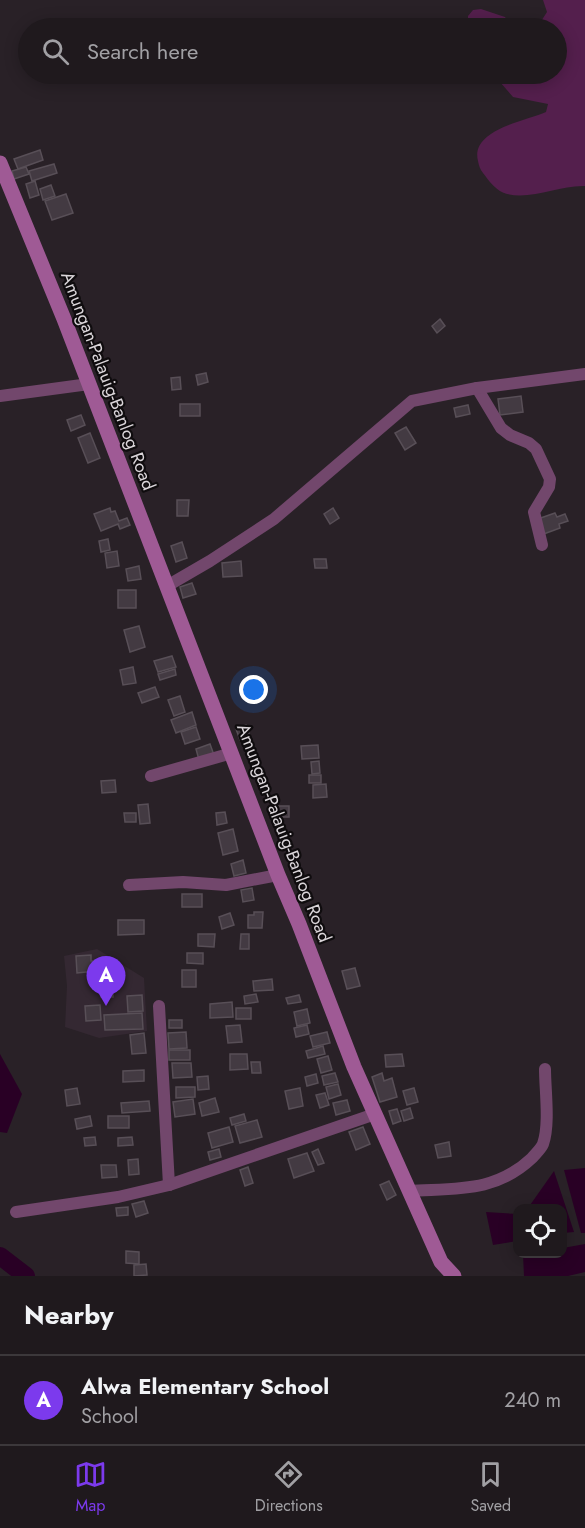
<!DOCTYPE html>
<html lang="en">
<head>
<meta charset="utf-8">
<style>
	:root { --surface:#1f191d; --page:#2c262a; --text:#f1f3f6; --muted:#a1a0a4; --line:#3c383b; --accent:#7c3aed }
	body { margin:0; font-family:Jost,sans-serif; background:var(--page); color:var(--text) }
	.controls { position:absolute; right:18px; bottom:18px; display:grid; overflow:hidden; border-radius:12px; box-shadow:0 3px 15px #0003 }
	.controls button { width:54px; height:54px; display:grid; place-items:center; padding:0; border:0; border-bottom:2px solid var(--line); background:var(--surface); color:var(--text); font:30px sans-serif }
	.you { position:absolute; left:254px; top:690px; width:21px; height:21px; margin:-15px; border:4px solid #fff; border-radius:50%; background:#1a73e8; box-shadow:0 0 0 9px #1a73e833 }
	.badge { display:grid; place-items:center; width:39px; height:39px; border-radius:50%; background:var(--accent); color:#fff; font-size:20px; font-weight:700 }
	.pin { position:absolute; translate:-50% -50px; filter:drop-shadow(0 2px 3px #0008) }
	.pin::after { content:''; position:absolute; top:32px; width:21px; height:18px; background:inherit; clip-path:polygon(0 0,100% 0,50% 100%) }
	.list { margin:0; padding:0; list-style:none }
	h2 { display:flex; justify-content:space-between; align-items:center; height:78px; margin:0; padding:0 24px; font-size:26px }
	h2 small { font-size:20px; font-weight:400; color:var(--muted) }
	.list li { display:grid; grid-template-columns:39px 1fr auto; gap:18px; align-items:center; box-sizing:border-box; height:90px; padding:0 24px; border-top:2px solid var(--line) }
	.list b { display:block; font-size:22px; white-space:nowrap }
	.list p { margin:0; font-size:20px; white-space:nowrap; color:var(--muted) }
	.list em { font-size:20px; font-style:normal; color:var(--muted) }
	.icon { flex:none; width:33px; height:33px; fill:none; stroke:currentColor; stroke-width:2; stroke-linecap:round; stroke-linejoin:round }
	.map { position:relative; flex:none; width:585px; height:1276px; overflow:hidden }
	.search { position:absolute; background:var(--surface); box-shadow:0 3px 15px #0003; left:18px; right:18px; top:18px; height:66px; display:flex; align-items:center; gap:15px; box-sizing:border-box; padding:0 21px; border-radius:33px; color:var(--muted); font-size:22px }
	.sheet { height:168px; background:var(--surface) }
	nav { display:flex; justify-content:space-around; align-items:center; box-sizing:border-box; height:84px; border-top:2px solid var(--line); background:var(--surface); font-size:16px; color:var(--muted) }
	nav a { display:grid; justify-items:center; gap:3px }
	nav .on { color:var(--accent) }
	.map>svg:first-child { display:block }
	.built { fill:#342832 }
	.green { fill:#541f4d }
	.water { fill:#290025 }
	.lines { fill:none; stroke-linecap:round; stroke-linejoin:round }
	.river { stroke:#290025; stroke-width:18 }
	.building { fill:#433a42; stroke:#584f57; stroke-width:1.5 }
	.street { stroke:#72476c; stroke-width:12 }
	.secondary { stroke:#9f5a95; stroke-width:15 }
	.labels { text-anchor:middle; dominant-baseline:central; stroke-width:4.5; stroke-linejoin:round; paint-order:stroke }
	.street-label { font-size:18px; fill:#dad5d9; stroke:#0f0c0e }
</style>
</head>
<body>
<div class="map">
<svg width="585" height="1276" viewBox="0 0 585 1276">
	<rect width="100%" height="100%" fill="#292127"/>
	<!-- built -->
	<path class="built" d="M97,949L144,978L147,1031L99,1038L65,1027L67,986L64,956Z"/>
	<!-- green -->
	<g class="green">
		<path d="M543,0H585V186C560,185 532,200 507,194C497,192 489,181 483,173C480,169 479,166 478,161C470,130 525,121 546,112L548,104L513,97L493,74H556V28H533L538,26L547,12Z"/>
		<path d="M481,9L505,17L512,28H468V16L473,10Z"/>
	</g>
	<!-- water -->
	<g class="water">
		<path d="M0,1054L22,1094L7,1133L0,1132Z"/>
		<path d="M585,1168V1233H581L564,1170Z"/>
		<path d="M554,1171L574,1232L563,1233L562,1208H528Z"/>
		<path d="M486,1212L517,1214V1241L493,1245Z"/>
		<path d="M585,1244V1272L568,1276H524L523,1254H562L563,1248Z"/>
	</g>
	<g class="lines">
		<!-- river -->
		<path class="river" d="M0,1256L26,1276"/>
	</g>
	<!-- building -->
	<g class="building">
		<path d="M40,150L43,160L18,169L14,159Z"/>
		<path d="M54,164L57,173L32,181L29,171Z"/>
		<path d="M26,167L29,174L14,179L12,171Z"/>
		<path d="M35,181L39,195L30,198L26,184Z"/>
		<path d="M51,185L55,196L43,200L40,189Z"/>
		<path d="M66,194L73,213L52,220L45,201Z"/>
		<path d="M440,319L445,326L437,333L432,326Z"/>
		<path d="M206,373L208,382L198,385L196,375Z"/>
		<path d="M180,377L181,389L172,390L171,378Z"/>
		<path d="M521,396L523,412L500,415L498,399Z"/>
		<rect x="180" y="404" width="20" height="12"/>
		<path d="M468,405L470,414L456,417L454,408Z"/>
		<path d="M81,415L85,425L71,431L67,420Z"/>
		<path d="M406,427L416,443L405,450L395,433Z"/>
		<path d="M90,433L100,458L88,463L78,438Z"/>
		<path d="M177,500H189L188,516H177Z"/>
		<path d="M110,508L111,512L115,511L119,521L127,518L130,525L120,529L118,524L101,531L94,514Z"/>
		<path d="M333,508L339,518L330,524L324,514Z"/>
		<path d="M555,513L557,517L565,514L568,521L559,524L560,528L541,535L535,520Z"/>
		<path d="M108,539L110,550L101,552L99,541Z"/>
		<path d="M182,542L187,558L176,562L171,546Z"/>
		<path d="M117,551L119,566L107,568L105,553Z"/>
		<path d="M314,559H326L327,568H315Z"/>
		<path d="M241,561L242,576L223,577L222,563Z"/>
		<path d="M139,566L141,579L128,581L126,569Z"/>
		<path d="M192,583L196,594L183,598L180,587Z"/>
		<rect x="118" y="590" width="18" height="18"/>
		<path d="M139,626L145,647L130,652L124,630Z"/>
		<path d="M172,656L176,667L158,672L154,661Z"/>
		<path d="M133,667L136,683L123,685L120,670Z"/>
		<path d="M175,669L176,675L160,680L158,674Z"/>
		<path d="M155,687L159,697L142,703L138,693Z"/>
		<path d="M180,696L185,712L174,716L168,700Z"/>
		<path d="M192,712L196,725L176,733L171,720Z"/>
		<path d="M246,725L250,736L240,740L236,729Z"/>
		<path d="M196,727L200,739L185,744L181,732Z"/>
		<path d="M210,744L214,755L199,760L196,749Z"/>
		<path d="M318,745L319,758L302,759L301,746Z"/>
		<path d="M319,761L320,773L312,774L311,762Z"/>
		<rect x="309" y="775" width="12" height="8"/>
		<path d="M115,780L116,792L102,793L101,781Z"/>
		<path d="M326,784L327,797L313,798V785Z"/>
		<path d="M148,804L150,823L140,824L138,805Z"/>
		<rect x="277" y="806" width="12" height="11"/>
		<path d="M225,812L227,823L217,825L216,813Z"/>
		<path d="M124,813H136V822H125Z"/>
		<path d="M233,829L238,851L223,855L218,833Z"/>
		<path d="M243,860L246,873L234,876L231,864Z"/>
		<path d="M252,888L254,900L243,902L241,890Z"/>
		<rect x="182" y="894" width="20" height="13"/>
		<path d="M254,912H263L262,928H248V915H254Z"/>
		<path d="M230,913L234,925L222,929L219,917Z"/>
		<path d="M118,920H144V934L118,935Z"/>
		<path d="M198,934H215L214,947L198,946Z"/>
		<path d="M241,934H249V949H240Z"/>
		<path d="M187,953H203V964L187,963Z"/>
		<path d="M91,955V961H95L96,971L77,973L76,956Z"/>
		<path d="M355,968L360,986L347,989L342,971Z"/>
		<rect x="182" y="970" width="14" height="17"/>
		<path d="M272,979L273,990L254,991L253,981Z"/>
		<path d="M113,984V997H101V985Z"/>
		<path d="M256,994L258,1002L245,1004L244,996Z"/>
		<path d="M142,995L143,1011L128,1012L127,996Z"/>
		<path d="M299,995L301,1002L288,1004L286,998Z"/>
		<path d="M232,1002L233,1017L210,1018V1004Z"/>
		<path d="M100,1005L101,1020L86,1021L85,1006Z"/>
		<rect x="236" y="1008" width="15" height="11"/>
		<path d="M307,1009L310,1023L297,1026L294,1012Z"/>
		<path d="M142,1013L143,1029L105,1030L104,1015Z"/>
		<rect x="169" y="1020" width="13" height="8"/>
		<path d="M240,1025L242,1042L228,1043L226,1026Z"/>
		<path d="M307,1025L309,1034L296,1037L294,1028Z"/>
		<path d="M186,1032L187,1048L169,1049L168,1033Z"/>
		<path d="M327,1032L330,1043L313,1047L310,1036Z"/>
		<path d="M144,1033L146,1053L132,1054L130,1035Z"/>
		<path d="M323,1046L325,1054L308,1058L306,1051Z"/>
		<rect x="169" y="1050" width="21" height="10"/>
		<path d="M230,1054H247L248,1069L230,1070Z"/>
		<path d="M402,1054L404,1066L386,1067L385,1055Z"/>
		<path d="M328,1056L332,1070L321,1073L317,1059Z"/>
		<path d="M251,1062H260L261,1073H252Z"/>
		<path d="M172,1063H191L192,1077L173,1078Z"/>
		<path d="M144,1070V1081L123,1082V1071Z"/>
		<path d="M335,1073L338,1082L324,1085L322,1076Z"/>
		<path d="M382,1073L384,1081L392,1078L397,1097L380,1102L372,1077Z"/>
		<path d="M316,1074L318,1083L307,1086L305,1077Z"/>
		<path d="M208,1076L209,1089L198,1090L197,1077Z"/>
		<path d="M338,1084L341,1095L329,1099L326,1087Z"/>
		<path d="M176,1087H195V1097L176,1098Z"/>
		<path d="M77,1088L80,1104L67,1106L65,1090Z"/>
		<path d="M300,1088L303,1106L289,1109L285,1091Z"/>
		<path d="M414,1088L418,1102L407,1105L403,1091Z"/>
		<path d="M325,1093L329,1105L320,1108L316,1095Z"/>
		<path d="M215,1098L219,1112L202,1116L199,1103Z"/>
		<path d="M193,1099L195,1114L175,1117L173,1102Z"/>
		<path d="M347,1100L350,1111L336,1115L333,1103Z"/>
		<path d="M149,1101L150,1111L122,1113L121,1103Z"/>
		<path d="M410,1108L413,1118L404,1121L401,1111Z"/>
		<path d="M397,1109L401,1121L393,1124L389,1111Z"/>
		<path d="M244,1114L246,1121L232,1125L230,1118Z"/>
		<path d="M90,1116L92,1126L77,1129L75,1119Z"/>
		<rect x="108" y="1116" width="21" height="12"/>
		<path d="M257,1120L262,1137L240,1143L235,1126Z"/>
		<path d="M229,1127L233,1142L212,1148L208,1133Z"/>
		<path d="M363,1127L370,1144L356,1150L349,1132Z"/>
		<path d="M95,1137L96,1145L85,1146L84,1138Z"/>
		<path d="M132,1137L133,1145L118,1146V1138Z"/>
		<path d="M449,1142L451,1156L438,1158L435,1145Z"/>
		<path d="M219,1149L221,1157L210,1160L208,1152Z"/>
		<path d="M318,1149L324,1163L318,1165L312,1152Z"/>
		<path d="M307,1153L314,1171L294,1178L288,1159Z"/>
		<path d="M138,1159L139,1174L129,1175L128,1160Z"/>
		<path d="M101,1165H116L117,1177L102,1178Z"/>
		<path d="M248,1167L253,1183L245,1186L240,1170Z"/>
		<path d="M389,1181L396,1195L387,1200L380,1185Z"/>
		<path d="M144,1201L148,1213L136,1217L132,1204Z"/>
		<path d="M128,1207V1215L117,1216L116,1208Z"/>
		<path d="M126,1251L139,1252V1264L126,1263Z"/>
		<path d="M146,1264L147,1275L134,1276V1265Z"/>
	</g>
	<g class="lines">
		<!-- street -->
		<g class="street">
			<path d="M477,388L501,428L510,435L529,443L536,449L550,479L549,487L534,512L542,545"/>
			<path d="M0,396L89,384"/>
			<path d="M167,586L210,561L274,519L412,401L477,388L585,374"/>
			<path d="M151,776L232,753"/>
			<path d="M129,885L183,882L226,885L278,875"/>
			<path d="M159,1006L169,1185"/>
			<path d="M409,1191C456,1188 495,1193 532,1158C536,1153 541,1149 543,1144C550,1124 545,1090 545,1069"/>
			<path d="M16,1212L118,1197L169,1185L375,1114"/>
		</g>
		<!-- secondary -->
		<path class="secondary" d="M0,163L64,319L278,875L299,924L354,1067L441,1262L454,1276"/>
	</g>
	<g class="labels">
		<!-- street labels -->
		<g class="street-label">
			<text transform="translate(108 381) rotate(69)">Amungan-Palauig-Banlog Road</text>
			<text transform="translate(284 833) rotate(69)">Amungan-Palauig-Banlog Road</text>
		</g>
	</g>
</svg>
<div class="controls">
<button><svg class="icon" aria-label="locate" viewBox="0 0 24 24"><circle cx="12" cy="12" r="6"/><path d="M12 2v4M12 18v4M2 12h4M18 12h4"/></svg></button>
</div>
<div class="you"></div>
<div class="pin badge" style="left:106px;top:1006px">A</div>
<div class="search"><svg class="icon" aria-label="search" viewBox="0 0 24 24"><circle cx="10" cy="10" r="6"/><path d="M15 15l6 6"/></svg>Search here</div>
</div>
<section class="sheet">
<h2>Nearby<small></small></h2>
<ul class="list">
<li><span class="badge">A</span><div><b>Alwa Elementary School</b><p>School</p></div><em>240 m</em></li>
</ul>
</section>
<nav>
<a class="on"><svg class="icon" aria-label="map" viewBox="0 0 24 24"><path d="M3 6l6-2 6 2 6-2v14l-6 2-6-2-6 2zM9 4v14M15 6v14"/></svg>Map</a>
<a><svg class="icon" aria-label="directions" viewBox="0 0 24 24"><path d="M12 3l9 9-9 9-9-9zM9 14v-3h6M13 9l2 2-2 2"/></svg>Directions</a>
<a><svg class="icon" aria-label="saved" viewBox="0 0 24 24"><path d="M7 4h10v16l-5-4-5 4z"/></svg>Saved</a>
</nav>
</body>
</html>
